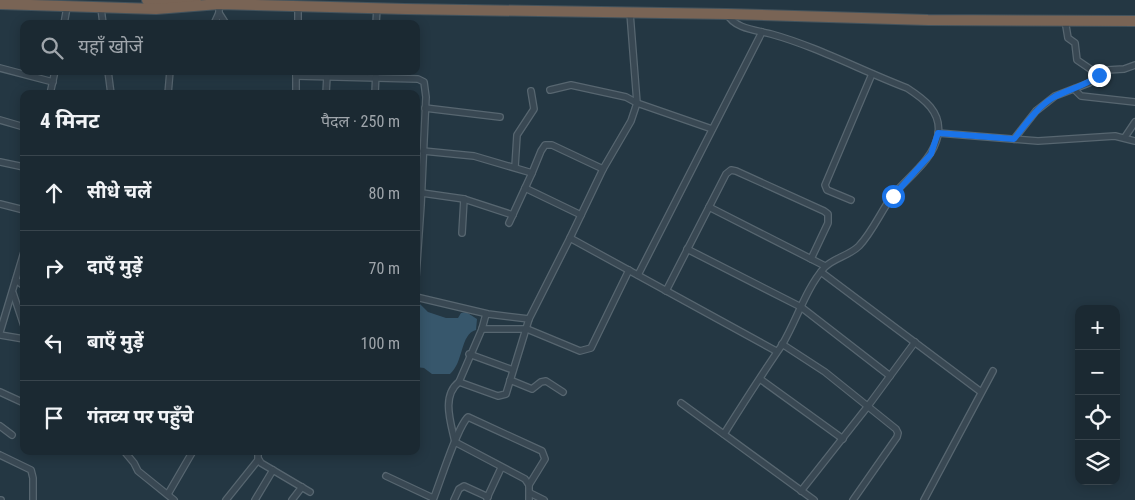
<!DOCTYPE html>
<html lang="hi">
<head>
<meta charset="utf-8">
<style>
	:root { --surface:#1b2932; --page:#24313a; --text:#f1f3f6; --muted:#a0a6ac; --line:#39454d }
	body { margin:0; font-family:"Roboto Condensed","Noto Sans Devanagari",sans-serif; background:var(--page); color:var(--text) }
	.controls { position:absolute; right:15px; bottom:15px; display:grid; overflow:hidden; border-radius:10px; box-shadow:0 2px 12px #0003 }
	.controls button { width:45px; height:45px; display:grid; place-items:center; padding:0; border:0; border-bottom:1px solid var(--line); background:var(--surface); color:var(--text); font:25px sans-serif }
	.stop { position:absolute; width:15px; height:15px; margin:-11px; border:4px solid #1a73e8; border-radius:50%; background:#fff }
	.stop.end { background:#1a73e8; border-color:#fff; box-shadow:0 1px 5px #0008 }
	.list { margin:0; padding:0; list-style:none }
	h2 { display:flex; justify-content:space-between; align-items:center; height:65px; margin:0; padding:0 20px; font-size:21px }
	h2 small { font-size:16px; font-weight:400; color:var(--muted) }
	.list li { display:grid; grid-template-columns:32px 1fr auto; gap:15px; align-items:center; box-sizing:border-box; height:75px; padding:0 20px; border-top:1px solid var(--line) }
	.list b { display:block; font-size:19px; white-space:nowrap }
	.list em { font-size:16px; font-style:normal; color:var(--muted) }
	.icon { flex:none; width:28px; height:28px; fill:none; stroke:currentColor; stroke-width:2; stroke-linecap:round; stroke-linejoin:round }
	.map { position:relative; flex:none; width:1135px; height:500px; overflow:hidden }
	.search { position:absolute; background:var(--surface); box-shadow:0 2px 12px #0003; left:20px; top:20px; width:400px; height:55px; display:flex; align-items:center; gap:12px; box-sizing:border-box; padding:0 18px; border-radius:10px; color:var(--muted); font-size:19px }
	.panel { position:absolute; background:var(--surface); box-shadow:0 2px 12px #0003; left:20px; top:90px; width:400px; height:365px; border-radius:10px }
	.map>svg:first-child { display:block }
	.water { fill:#37576c }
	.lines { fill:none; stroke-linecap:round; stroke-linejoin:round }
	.street-casing { stroke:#576670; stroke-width:8 }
	.highway-casing { stroke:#43535d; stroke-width:12 }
	.street { stroke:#394853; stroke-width:5.5 }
	.highway { stroke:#796455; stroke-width:10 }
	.route { stroke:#1a73e8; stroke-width:6 }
</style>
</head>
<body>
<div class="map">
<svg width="1135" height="500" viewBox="0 0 1135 500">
	<rect width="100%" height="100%" fill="#243743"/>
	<!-- water -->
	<path class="water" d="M417,303H419L428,312L446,318H458L461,313L466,312L477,319L476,330C460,334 464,362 450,374H432L424,368L416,367Z"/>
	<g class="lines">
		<!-- street casing -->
		<g class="street-casing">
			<g id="street">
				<path d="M101,8L103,24"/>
				<path d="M219,13L226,24"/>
				<path d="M1065,20L1068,38L1075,43L1077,60L1099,75"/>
				<path d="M64,24L67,7"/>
				<path d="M214,24L219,13V4"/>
				<path d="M298,24V5"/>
				<path d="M376,24L377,8"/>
				<path d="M0,68L53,82"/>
				<path d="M108,71L111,94"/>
				<path d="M296,76L418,79L424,82L426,97L421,205L416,277"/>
				<path d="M1074,89L1081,96L1135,102"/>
				<path d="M550,90L571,85L626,97L637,103L712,129"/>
				<path d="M50,94L55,71"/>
				<path d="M168,94L170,71"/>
				<path d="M296,94V71"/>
				<path d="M326,94L327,76"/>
				<path d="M375,94L376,71"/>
				<path d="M425,108L500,117"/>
				<path d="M0,120L24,127"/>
				<path d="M938,133L1038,141L1115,136L1135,141"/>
				<path d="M1125,137L1135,122"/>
				<path d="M1014,139L1036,111L1055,96L1089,83L1107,70L1124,69L1135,65"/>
				<path d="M423,151L474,156L532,173L541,151L545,145H552L603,169"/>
				<path d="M0,162L24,167"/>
				<path d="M515,167L517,135L534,109L531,91"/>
				<path d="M525,188L581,215"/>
				<path d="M422,193L464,199L513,215"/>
				<path d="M851,200L827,190L825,185L872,74"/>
				<path d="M0,204L24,210"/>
				<path d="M709,207L825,266"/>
				<path d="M509,223L532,173"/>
				<path d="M462,233L464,199"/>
				<path d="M570,238L776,351"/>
				<path d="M687,249L801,307L890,376"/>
				<path d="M821,272L981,392"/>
				<path d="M638,275L762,32"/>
				<path d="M16,280L24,286"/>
				<path d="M666,291L726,174L731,170L736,171L824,211L828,214V223L811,259"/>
				<path d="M13,293L24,326"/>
				<path d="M416,297L488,314L529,319"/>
				<path d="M486,314L482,329L459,382C441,396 451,423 455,442L525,479L529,485V500"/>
				<path d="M482,329H527L580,351L591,348L629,270"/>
				<path d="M0,332L24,252"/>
				<path d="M0,335L24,339"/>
				<path d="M782,344L825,372L896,429L898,433L897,437L853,500"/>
				<path d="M469,354L513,370"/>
				<path d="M760,379L843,439"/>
				<path d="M510,380L532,389L541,382L546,381L563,392"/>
				<path d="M459,382L498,396L506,394L529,319L570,238L603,169L631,121L637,103L630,13"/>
				<path d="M0,392L24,403"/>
				<path d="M681,403L814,500"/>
				<path d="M0,426L12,435"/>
				<path d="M724,434C743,404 762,374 782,345C797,320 805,290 824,268C833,258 849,256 859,246C873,231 881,211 893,195C909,176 933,160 938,135C942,112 924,99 907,88C862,71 818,47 771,34C756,30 735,29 727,14"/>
				<path d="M124,451L134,463L138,471L174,500"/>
				<path d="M258,451V458L261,463L310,492"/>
				<path d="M0,455L31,470L33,478V500"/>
				<path d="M386,476L433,498"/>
				<path d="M801,491L868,406L915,342"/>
				<path d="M530,493L544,500"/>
				<path d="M168,494L193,451"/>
				<path d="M487,498L501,468"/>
				<path d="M0,500H1"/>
				<path d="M226,500L258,460"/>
				<path d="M255,500L273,470"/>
				<path d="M292,500L302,487"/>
				<path d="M433,500C440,483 457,427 468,417L542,451L545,459L529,485"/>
				<path d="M454,500L459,489L464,486L488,497"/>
				<path d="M924,500L993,371"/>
			</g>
		</g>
		<!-- highway casing -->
		<g class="highway-casing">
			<g id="highway">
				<path d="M147,0L196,2"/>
				<path d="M0,4L156,9L219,4L405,9L727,14L928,20L1135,21"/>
			</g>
		</g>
		<!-- street -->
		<use href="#street" class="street"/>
		<!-- highway -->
		<use href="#highway" class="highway"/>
	</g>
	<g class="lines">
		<!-- route -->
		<path class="route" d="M893,196L931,154L938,133L1014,139C1026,124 1037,107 1054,97C1069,89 1086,86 1099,75"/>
	</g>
</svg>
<div class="controls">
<button>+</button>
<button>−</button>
<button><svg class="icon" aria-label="locate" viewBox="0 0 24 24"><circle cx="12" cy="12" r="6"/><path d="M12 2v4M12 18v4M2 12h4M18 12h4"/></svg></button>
<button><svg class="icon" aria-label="layers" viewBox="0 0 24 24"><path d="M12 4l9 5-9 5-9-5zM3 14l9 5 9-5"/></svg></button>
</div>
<div class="stop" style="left:893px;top:196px"></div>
<div class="stop end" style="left:1099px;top:75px"></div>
<div class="search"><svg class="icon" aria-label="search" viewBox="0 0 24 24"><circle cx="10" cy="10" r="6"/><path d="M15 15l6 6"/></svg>यहाँ खोजें</div>
<section class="panel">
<h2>4 मिनट<small>पैदल · 250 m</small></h2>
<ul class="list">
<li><svg class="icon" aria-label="ahead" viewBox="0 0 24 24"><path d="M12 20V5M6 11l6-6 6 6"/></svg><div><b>सीधे चलें</b></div><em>80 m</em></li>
<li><svg class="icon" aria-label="right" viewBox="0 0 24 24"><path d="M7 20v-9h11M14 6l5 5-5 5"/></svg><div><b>दाएँ मुड़ें</b></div><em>70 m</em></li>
<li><svg class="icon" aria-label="left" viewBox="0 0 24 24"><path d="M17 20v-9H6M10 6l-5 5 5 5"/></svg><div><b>बाएँ मुड़ें</b></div><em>100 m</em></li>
<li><svg class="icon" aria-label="arrive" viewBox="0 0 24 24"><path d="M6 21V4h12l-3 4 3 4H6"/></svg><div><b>गंतव्य पर पहुँचे</b></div></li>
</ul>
</section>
</div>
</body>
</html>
